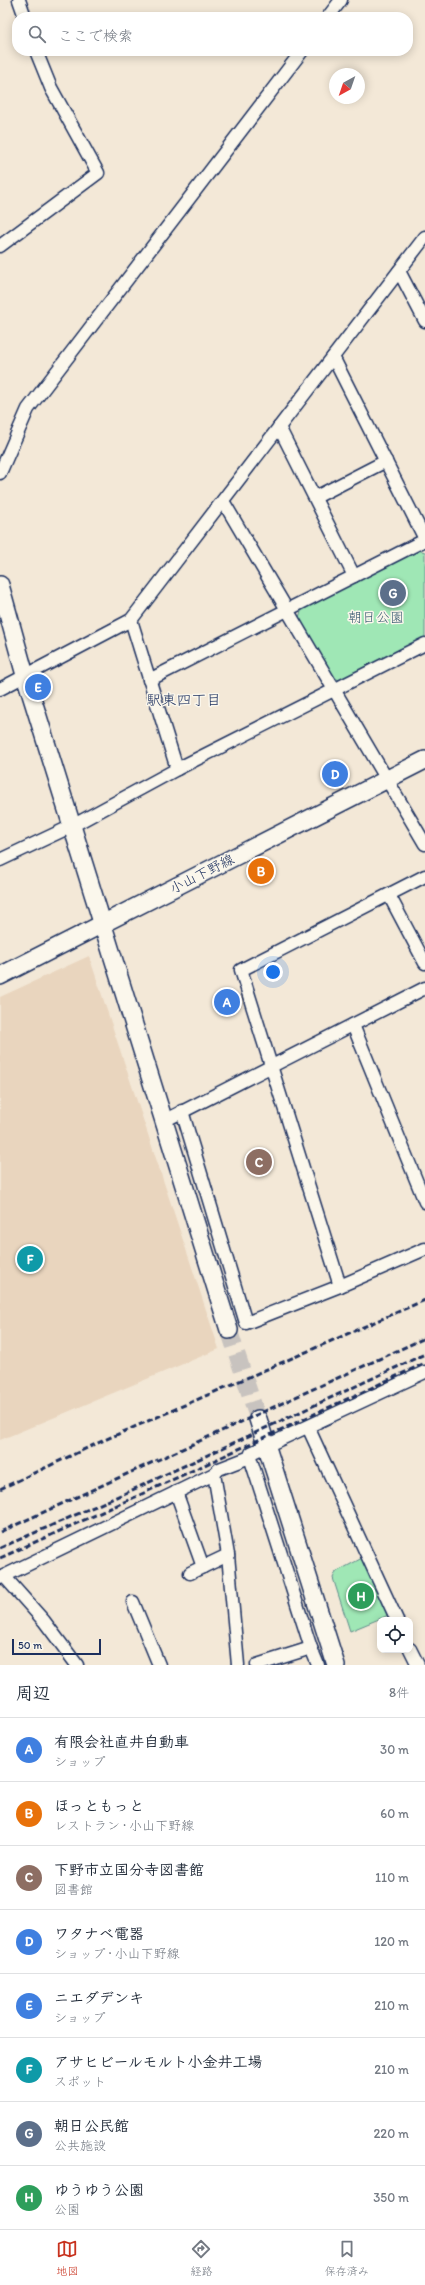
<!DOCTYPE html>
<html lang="ja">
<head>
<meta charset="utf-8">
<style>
	:root { --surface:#fff; --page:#f6f6f7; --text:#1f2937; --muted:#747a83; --line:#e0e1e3; --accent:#c8321e }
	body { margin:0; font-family:Itim,"Klee One",sans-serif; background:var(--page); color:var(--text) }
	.controls { position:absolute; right:12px; bottom:12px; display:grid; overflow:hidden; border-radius:8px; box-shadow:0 2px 10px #0003 }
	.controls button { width:36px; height:36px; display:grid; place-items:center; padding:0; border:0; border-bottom:1px solid var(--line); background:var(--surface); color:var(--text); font:20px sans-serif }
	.compass { position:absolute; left:329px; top:68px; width:36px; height:36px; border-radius:50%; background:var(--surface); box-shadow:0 2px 10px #0003; rotate:220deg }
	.scale { position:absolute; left:12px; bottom:10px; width:89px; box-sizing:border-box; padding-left:4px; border:2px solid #1b2f5e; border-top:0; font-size:11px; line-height:14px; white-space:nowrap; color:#1b2f5e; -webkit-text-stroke:3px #fbf7ec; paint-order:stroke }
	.you { position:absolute; left:273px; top:972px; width:14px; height:14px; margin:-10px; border:3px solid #fff; border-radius:50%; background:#1a73e8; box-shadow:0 0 0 6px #1a73e833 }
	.badge { display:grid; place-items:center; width:26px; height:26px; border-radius:50%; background:var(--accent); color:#fff; font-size:13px; font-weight:700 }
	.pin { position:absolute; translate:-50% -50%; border:2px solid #fff; box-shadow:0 1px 4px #0006 }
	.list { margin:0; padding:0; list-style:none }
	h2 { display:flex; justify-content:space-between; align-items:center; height:52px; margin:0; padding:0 16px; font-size:17px }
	h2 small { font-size:13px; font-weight:400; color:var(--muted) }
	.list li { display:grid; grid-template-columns:26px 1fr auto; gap:12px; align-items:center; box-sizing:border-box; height:64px; padding:0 16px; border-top:1px solid var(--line) }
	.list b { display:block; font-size:15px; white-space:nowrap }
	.list p { margin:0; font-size:13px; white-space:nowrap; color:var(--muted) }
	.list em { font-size:13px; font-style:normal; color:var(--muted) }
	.icon { flex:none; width:22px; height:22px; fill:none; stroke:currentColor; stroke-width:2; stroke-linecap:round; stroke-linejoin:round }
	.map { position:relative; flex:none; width:425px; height:1665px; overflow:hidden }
	.search { position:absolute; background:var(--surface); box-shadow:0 2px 10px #0003; left:12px; right:12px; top:12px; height:44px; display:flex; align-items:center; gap:10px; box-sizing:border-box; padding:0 14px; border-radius:16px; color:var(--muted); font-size:15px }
	.sheet { height:564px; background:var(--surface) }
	nav { display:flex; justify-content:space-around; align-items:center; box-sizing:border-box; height:56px; border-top:1px solid var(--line); background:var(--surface); font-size:11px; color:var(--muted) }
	nav a { display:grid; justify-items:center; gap:2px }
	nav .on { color:var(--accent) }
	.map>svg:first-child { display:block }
	.built { fill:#e9d5be }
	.green { fill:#9fe7b5; stroke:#5d8b8a }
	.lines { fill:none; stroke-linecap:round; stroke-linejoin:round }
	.secondary-tunnel { stroke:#c8c3bf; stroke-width:17; stroke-dasharray:17 8; stroke-linecap:butt }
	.street-casing { stroke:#1b2f5e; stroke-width:15 }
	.secondary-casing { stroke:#1b2f5e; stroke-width:20 }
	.street { stroke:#fbf7ec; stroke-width:12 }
	.secondary { stroke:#fbf7ec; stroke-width:17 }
	.rail { stroke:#1b2f5e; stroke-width:3; stroke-dasharray:6 3; stroke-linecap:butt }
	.labels { text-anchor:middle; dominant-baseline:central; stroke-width:3; stroke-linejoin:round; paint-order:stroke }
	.park-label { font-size:14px; fill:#3c5d74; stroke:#fbf7ec }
	.street-label { font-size:14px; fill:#1b2f5e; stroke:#fbf7ec }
	.neighbourhood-label { font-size:15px; fill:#1b2f5e; stroke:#fbf7ec }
</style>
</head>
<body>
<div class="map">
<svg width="425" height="1665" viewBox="0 0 425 1665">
	<rect width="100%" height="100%" fill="#f3e8d7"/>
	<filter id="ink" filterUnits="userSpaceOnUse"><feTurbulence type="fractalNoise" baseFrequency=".025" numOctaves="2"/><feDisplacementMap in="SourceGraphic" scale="8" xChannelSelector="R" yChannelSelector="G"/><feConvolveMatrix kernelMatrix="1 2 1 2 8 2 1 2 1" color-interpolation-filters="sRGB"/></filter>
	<g filter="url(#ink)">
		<!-- built -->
		<path class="built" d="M89,956L219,1349L0,1440V997Z"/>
		<!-- green -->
		<g class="green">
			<path d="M418,550L425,552V639L341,681L333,677L299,617L302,609Z"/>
			<path d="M364,1557L391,1614L350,1631L333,1578L336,1572Z"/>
		</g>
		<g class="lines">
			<!-- secondary-tunnel -->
			<path class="secondary-tunnel" d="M229,1330L258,1419"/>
			<!-- street casing -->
			<g class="street-casing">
				<g id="street">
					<path d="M19,0L25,17"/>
					<path d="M328,17L341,0"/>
					<path d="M0,246L98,173L51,88L36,51"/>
					<path d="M399,271L425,321"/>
					<path d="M333,357L425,539"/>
					<path d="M279,427L354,576"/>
					<path d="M0,473L28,409L302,51"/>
					<path d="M316,497L386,461"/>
					<path d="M223,501L425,844"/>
					<path d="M131,620L177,769"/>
					<path d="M149,680L425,540"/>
					<path d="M0,689L131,620L425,237"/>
					<path d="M0,860L72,826L177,769L425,644"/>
					<path d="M389,895L425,963"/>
					<path d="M353,1025L425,1202"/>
					<path d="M182,1111L246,1323L340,1286L425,1249"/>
					<path d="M164,1121L425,988"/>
					<path d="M340,1286L241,970L425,876"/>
					<path d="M308,1427L397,1620"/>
					<path d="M250,1457L311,1648"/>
					<path d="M214,1474L219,1469L250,1457L251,1453L425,1372"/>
					<path d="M176,1492L203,1567"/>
					<path d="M228,1555L238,1665"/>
					<path d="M4,1576L214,1474L228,1555L190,1573"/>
					<path d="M0,1578L4,1576L44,1621L77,1665"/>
					<path d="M133,1602L159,1665"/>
					<path d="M410,1649L418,1665"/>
					<path d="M257,1665L311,1648L318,1665"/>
				</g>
			</g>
			<!-- secondary casing -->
			<g class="secondary-casing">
				<g id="secondary">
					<path d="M0,585L25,675L229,1330"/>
					<path d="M0,976L425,760"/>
					<path d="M258,1419L336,1665"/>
				</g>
			</g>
			<!-- street -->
			<use href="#street" class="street"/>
			<!-- secondary -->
			<use href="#secondary" class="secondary"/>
			<!-- rail -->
			<g class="rail">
				<path d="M0,1489L100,1442L425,1300"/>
				<path d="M0,1532L425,1338"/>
				<path d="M0,1548L130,1491L425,1354"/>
				<path d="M0,1558L133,1498L425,1363"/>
			</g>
		</g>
	</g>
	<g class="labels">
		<!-- park labels -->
		<g class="park-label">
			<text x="376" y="617">朝日公園</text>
		</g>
		<!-- street labels -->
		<g class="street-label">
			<text transform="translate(202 874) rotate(-27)">小山下野線</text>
		</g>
		<!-- neighbourhood labels -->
		<g class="neighbourhood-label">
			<text x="184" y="700">駅東四丁目</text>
		</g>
	</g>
</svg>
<div class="controls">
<button><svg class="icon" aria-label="locate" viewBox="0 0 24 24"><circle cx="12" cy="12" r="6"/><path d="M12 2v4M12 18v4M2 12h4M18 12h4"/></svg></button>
</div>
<svg class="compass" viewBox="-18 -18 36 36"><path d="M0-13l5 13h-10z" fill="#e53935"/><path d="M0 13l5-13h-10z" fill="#747a83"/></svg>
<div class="scale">50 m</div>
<div class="you"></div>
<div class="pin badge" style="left:227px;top:1002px;background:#3f7fe0">A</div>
<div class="pin badge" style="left:261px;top:871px;background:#e8710a">B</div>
<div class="pin badge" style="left:259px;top:1162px;background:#8d6e63">C</div>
<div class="pin badge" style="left:335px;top:774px;background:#3f7fe0">D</div>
<div class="pin badge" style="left:38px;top:687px;background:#3f7fe0">E</div>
<div class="pin badge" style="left:30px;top:1259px;background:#0f9aa8">F</div>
<div class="pin badge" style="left:393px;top:593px;background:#5c6f8a">G</div>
<div class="pin badge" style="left:361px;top:1596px;background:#2e9e5b">H</div>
<div class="search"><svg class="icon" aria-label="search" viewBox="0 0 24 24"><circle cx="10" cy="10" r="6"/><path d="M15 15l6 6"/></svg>ここで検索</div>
</div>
<section class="sheet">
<h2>周辺<small>8件</small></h2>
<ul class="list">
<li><span class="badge" style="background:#3f7fe0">A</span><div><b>有限会社直井自動車</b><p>ショップ</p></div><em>30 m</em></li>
<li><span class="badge" style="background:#e8710a">B</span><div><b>ほっともっと</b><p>レストラン · 小山下野線</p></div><em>60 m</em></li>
<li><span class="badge" style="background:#8d6e63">C</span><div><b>下野市立国分寺図書館</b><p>図書館</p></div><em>110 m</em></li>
<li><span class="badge" style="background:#3f7fe0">D</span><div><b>ワタナベ電器</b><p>ショップ · 小山下野線</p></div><em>120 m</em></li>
<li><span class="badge" style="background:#3f7fe0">E</span><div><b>ニエダデンキ</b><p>ショップ</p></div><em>210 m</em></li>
<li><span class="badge" style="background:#0f9aa8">F</span><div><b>アサヒビールモルト小金井工場</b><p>スポット</p></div><em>210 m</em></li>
<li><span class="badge" style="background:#5c6f8a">G</span><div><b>朝日公民館</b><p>公共施設</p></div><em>220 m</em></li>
<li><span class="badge" style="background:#2e9e5b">H</span><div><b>ゆうゆう公園</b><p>公園</p></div><em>350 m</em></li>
</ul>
</section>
<nav>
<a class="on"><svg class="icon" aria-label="map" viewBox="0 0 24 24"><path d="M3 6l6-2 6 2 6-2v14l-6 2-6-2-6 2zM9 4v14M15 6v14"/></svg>地図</a>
<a><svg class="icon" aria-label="directions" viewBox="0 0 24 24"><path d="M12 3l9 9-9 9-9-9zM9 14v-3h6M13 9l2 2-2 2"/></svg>経路</a>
<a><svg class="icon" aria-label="saved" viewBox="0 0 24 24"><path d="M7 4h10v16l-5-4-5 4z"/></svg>保存済み</a>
</nav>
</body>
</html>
